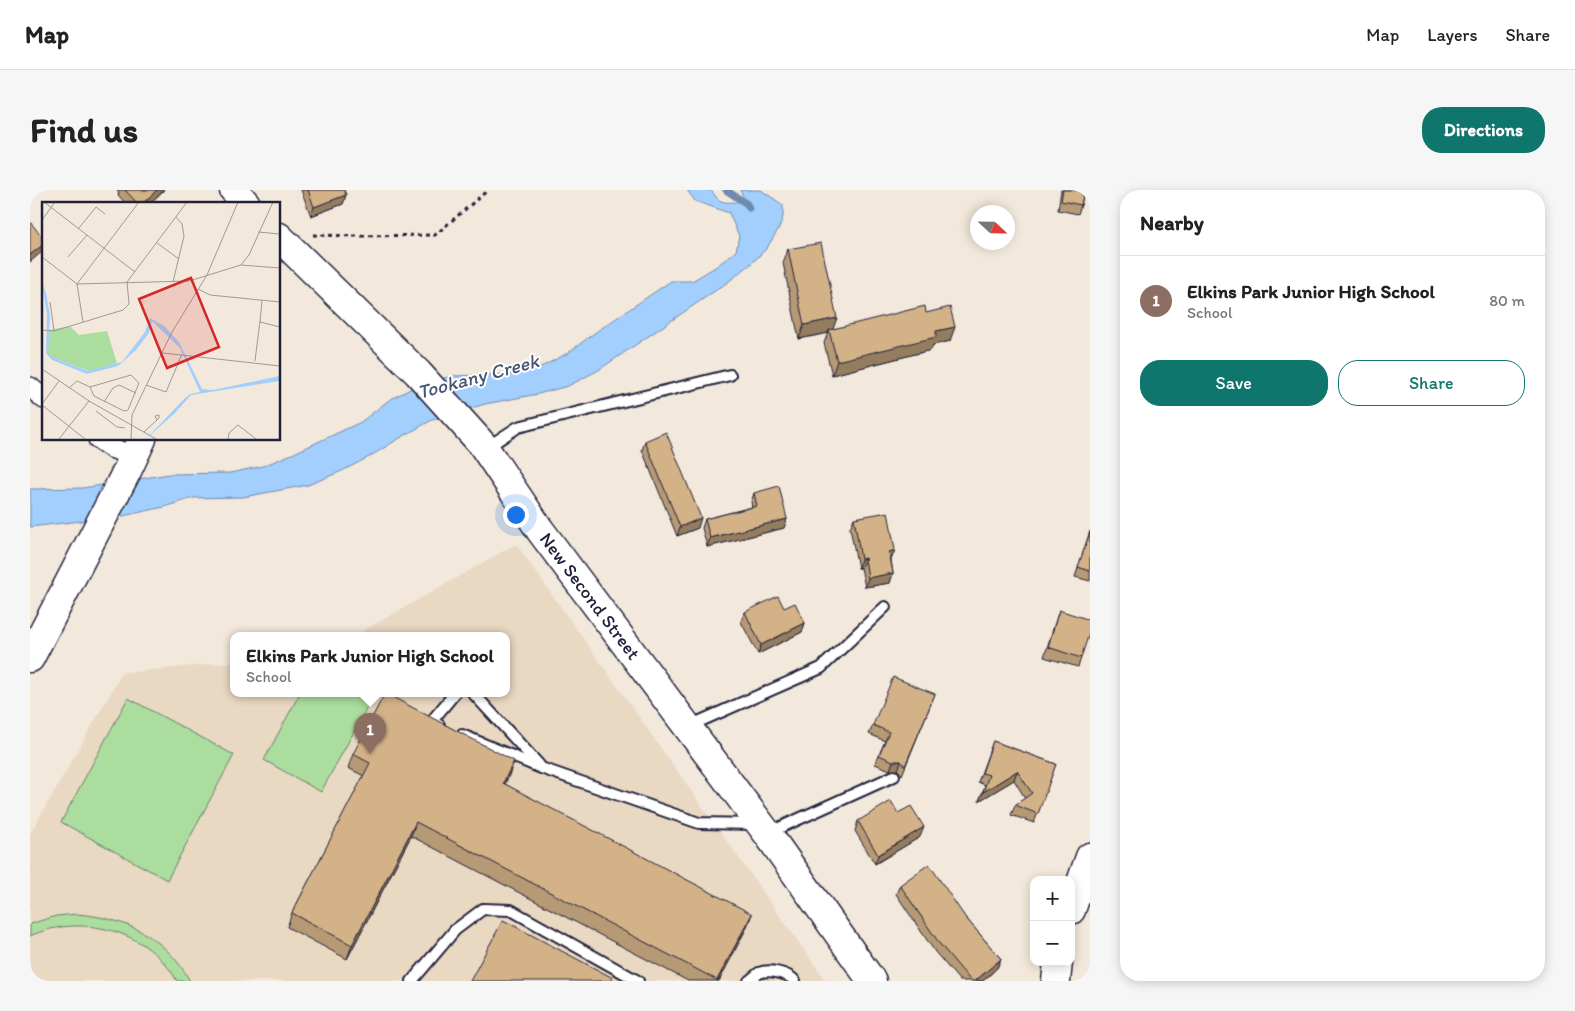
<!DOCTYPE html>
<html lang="en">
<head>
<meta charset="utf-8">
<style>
	:root { --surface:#fff; --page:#f6f6f6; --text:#222; --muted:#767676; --line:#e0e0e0; --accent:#0f766e }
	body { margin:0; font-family:Itim,sans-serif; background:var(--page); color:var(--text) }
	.controls { position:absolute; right:15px; bottom:15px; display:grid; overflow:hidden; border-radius:10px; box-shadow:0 2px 12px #0003 }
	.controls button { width:45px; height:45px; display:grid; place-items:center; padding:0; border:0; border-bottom:1px solid var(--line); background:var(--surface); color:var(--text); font:25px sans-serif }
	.compass { position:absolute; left:940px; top:15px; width:45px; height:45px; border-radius:50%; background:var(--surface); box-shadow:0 2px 12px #0003; rotate:112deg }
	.you { position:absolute; left:485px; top:324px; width:18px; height:18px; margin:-12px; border:4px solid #fff; border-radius:50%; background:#1a73e8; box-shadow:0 0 0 8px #1a73e833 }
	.badge { display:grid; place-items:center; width:32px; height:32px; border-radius:50%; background:var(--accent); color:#fff; font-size:16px; font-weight:700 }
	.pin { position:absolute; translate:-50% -41px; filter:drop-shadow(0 1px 2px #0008) }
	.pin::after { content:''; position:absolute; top:26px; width:18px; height:15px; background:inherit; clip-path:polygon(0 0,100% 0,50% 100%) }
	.popup { position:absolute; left:200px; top:442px; width:280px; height:65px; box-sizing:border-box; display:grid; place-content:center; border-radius:10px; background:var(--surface); filter:drop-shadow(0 1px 4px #0005); font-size:16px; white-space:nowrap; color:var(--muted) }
	.popup b { font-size:19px; color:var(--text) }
	.popup::after { content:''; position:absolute; left:50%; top:100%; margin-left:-10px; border:10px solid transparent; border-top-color:var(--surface) }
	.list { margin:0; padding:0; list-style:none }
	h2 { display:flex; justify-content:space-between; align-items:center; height:65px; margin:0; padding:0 20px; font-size:21px }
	h2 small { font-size:16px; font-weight:400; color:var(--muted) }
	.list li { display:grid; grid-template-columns:32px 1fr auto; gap:15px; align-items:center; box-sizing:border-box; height:90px; padding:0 20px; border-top:1px solid var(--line) }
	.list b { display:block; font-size:19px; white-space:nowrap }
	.list p { margin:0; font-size:16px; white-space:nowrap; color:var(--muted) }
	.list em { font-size:16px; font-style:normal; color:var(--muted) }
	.actions { display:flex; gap:10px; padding:15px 20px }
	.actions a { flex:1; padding:11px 0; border:1px solid var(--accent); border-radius:20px; text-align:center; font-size:18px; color:var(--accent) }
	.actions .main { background:var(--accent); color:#fff }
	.map { position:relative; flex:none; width:1060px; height:791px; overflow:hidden; border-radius:20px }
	header { display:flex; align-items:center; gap:30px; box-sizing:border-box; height:70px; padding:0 25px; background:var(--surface); border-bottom:1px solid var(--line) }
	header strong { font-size:24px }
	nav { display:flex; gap:28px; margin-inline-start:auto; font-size:18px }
	.intro { display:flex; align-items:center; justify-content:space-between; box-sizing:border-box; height:120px; padding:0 30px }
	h1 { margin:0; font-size:35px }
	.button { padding:12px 22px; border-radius:20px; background:var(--accent); color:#fff; font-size:18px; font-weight:700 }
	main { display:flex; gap:30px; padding:0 30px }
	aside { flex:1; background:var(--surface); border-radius:20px; box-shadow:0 2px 12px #0003 }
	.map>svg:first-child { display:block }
	.built { fill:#e9d8c2 }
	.park { fill:#abdd9e; stroke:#66806c }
	.water { fill:#a2cffd; stroke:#6f8aaf }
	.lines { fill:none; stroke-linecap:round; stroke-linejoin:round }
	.stream { stroke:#6f8aaf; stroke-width:7 }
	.lane-casing { stroke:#22223b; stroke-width:14 }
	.street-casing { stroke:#22223b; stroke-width:22 }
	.secondary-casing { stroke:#22223b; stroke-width:31 }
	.path { stroke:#22223b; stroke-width:3; stroke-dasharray:4 4; stroke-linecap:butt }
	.lane { stroke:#fff; stroke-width:10 }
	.street { stroke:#fff; stroke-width:19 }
	.secondary { stroke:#fff; stroke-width:28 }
	.wall { fill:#b69974; stroke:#22223b }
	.shaded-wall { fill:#947d5e; stroke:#22223b }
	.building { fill:#d4b287; stroke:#22223b }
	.labels { text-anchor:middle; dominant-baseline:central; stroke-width:4; stroke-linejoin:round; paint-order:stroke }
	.street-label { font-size:19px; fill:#22223b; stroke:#fff }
	.water-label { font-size:20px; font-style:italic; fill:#485675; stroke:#fff }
	.inset-road { fill:none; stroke:#9f999b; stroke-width:1 }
	.view { fill:#d62828; fill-opacity:0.15; stroke:#d62828; stroke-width:2.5 }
	.inset-edge { fill:none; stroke:#22223b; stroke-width:2.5 }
</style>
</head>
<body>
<header>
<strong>Map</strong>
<nav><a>Map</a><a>Layers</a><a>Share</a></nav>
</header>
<div class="intro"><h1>Find us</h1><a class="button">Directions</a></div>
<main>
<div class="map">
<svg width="1060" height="791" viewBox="0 0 1060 791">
	<rect width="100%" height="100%" fill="#f2e8db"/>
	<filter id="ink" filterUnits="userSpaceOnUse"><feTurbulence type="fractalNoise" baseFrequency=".02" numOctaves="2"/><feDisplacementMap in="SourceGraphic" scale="10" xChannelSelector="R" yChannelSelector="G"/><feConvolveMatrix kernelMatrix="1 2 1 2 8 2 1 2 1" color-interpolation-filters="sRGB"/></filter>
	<g filter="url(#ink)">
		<!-- built -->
		<path class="built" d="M486,354L796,791H0V644L92,483L204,472V503H476V445H326Z"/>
		<!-- park -->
		<g class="park">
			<path d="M270,503H345L291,602L234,570Z"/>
			<path d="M98,508L204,565L137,690L31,632Z"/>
			<path d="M47,724C96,728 136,747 160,791H147C119,740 51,723 0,746V734L26,726Z"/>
		</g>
		<!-- water -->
		<path class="water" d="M657,0H681C683,2 684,5 686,7C693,16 706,11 715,11L710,0H731L753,15V27L749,38L737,58L722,73L698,92L601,158L567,181L538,196L508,204L455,214L402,230L370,248L339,267L312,281L278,295L213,307L163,308L134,317L93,326L0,337V299L53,298L139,284L200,283L233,276L262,264L331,232L359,210L390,194L422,186L486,184L513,176L538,163L563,144L641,91H662L687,76L706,61L709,46L699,23L665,11Z"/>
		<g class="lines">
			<!-- stream -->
			<path class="stream" d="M696,0L717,14L719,18"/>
			<!-- lane casing -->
			<g class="lane-casing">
				<g id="lane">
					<path d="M456,258L488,237L700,185"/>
					<path d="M443,503L509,575"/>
					<path d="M409,535L401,532L425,503"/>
					<path d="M659,536L791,478L855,417"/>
					<path d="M432,545L511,578L669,633L726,634"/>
					<path d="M738,643L864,586"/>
					<path d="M382,791L425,740L453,719L481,720L608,791"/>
					<path d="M719,791C722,789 726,785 729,783C739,779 758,783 765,791"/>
				</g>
			</g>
			<!-- street casing -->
			<g class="street-casing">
				<g id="street">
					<path d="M0,197L14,209"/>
					<path d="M68,249L81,258L104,266"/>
				</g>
			</g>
			<!-- secondary casing -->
			<g class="secondary-casing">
				<g id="secondary">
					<path d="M204,0L216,14"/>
					<path d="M249,47L388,183L452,254L510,340L737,643L842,791"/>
					<path d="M0,468L97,281L112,249"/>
					<path d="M1041,720L1060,667"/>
					<path d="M1026,791L1028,772"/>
				</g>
			</g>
			<!-- path -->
			<path class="path" d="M283,45L327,46L405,45L458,0"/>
			<!-- lane -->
			<use href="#lane" class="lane"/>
			<!-- street -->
			<use href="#street" class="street"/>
			<!-- secondary -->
			<use href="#secondary" class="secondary"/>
		</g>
		<!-- wall -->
		<g class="wall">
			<path d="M86,0H134L119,14H96L88,5L89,2Z"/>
			<path d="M271,0H314L316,5L313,14L281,26Z"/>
			<path d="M1031,0H1060V3L1054,2L1051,15L1048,24L1028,20Z"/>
			<path d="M758,59L803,139L896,123L920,151L903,155L901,160L802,185L794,153L798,143L769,149L753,73Z"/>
			<path d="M615,251L668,338L647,346L612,260Z"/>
			<path d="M724,303L757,329L754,338L677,357L672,338L675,329L722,317L721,312Z"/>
			<path d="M824,328L865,360L861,370L863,383L860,393L835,397L831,378H828L820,338Z"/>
			<path d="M1060,341V391L1045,387Z"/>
			<path d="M754,418L775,433L772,442L728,464L711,432L715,422Z"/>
			<path d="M1029,420L1051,468L1048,477L1014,467Z"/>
			<path d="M905,504L872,585L868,580H860L845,574L855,551L839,544L843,535Z"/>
			<path d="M963,551L1026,574L1004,633L981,625L985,615L995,608L984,590L949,611L955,595L948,592Z"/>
			<path d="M323,564L484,571L479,585L475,594L717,737L689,791H658L381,646L317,769L257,737L262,723L334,586L318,578Z"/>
			<path d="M868,623L890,647L845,674L825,641L828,631Z"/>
			<path d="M870,695L935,727L971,769L967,778L953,791H930L905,762L866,704Z"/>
		</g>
		<!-- shaded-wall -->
		<g class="shaded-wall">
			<path d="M127,0H134L119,14H112Z"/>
			<path d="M316,5L313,14L281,26L284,17Z"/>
			<path d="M14,54L13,61L0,72V65Z"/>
			<path d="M807,128L802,142L799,140L798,143L769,149L774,135Z"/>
			<path d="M925,137L920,151L903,155L901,160L802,185L807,171L906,141Z"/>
			<path d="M671,328L668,338L647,346L650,337Z"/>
			<path d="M757,329L754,338L677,357L680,348Z"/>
			<path d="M865,360L861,369L856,372L859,362Z"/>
			<path d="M835,368L831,378H828L831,369Z"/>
			<path d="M863,383L860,393L835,397L838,388Z"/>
			<path d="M775,433L772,442L728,464L731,455Z"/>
			<path d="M484,571L479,585L468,606L473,593Z"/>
			<path d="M863,571H871L868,580H860Z"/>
			<path d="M987,581L984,590L949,611L953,602Z"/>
			<path d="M386,632L381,646L317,769L322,755Z"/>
			<path d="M894,637L890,647L845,674L848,665Z"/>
			<path d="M722,724L717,737L689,791H687Z"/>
			<path d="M971,769L967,778L953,791H945Z"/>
		</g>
		<!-- building -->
		<g class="building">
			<path d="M95,0H127L112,14H108Z"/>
			<path d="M278,0H314L316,5L284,17Z"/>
			<path d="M1033,0H1054L1051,15L1031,11Z"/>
			<path d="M0,32L14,49V54L0,65Z"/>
			<path d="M791,53L807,128L774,135L758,59Z"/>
			<path d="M895,116L896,123L920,117L925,137L906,141V147L807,171L799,140Z"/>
			<path d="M636,242L671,328L650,337L615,251Z"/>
			<path d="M749,296L757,329L680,348L675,329L727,316L724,303Z"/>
			<path d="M858,322L865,360L859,362L863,383L838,388L835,368L831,369L824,328Z"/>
			<path d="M1060,342V381L1048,377Z"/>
			<path d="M748,406L754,418L765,413L775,433L731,455L715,422Z"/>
			<path d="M1029,420L1060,430V440L1051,468L1018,457Z"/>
			<path d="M863,487L905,504L875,576L871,571H863L849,565L859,542L843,535Z"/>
			<path d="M355,503L484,571L473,593L722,724L687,790L386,632L322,755L262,723L340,573L323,564Z"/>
			<path d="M963,551L1026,574L1008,624L985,615L1002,603L987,581L953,602L959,585L952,583Z"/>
			<path d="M861,611L868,623L881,616L894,637L848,665L828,631Z"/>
			<path d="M899,674L935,727L971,769L945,791H941L909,753L870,695Z"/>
			<path d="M473,730L583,788L581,791H440Z"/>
		</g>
	</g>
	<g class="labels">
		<!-- street labels -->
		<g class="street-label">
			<text transform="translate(560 406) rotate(53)">New Second Street</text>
		</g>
		<!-- water labels -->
		<g class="water-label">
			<text transform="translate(448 186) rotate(-15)">Tookany Creek</text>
		</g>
	</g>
	<!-- overview -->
	<g transform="translate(12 12)">
		<rect width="238" height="238" fill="#f2e8db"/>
		<path d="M28,124L37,133L65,129L75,161L50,170L6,154V128Z" fill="#abdd9e"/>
		<path d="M0,81L4,91L8,114L6,152L17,158L46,169L80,160L103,130L108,116L122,124L137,140L160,187L171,188L233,175L237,174V179L149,193L133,211L104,237L142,197L148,192L158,190L138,146L110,119L107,131L94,148L76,164L45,172L10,158L4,151L5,112Z" fill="#a2cffd"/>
		<path class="inset-road" d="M2,0L93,70M0,18L13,0M37,26L54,5L63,12M216,30L238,32M115,41L137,57M0,55L35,82L147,79L199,63L238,66M26,55L45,33M199,63L207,53L231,0M131,80L142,34L140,22L134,15M156,87L168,93L238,100M220,98L218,120L238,125M8,100L12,129M41,120L35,82L97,0M0,128L12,129L81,108L87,102L85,80L145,0M121,151L238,164M213,159L218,119M0,167L47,199L114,237M104,183L124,190L140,152M27,186L35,179L48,185L89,173L97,181L86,208L82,209L52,194L48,185M62,200L71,186L77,183L94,191M0,202L17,179M0,203L43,237M54,209L75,225L83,226M102,230L117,216V213L113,214L115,218M17,237L47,199M89,237L90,213L130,130L165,73L196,0M186,237L187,231L196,223L214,237"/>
		<path class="view" d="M149,76L177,145L125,166L97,97Z"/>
		<rect width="238" height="238" class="inset-edge"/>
	</g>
</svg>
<div class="controls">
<button>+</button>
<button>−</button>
</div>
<svg class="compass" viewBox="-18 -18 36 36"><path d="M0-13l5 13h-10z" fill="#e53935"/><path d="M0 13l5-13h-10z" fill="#767676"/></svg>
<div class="you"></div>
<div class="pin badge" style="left:340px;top:564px;background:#8d6e63">1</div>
<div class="popup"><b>Elkins Park Junior High School</b>School</div>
</div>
<aside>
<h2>Nearby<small></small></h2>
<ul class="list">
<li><span class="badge" style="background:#8d6e63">1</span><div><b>Elkins Park Junior High School</b><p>School</p></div><em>80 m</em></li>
</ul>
<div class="actions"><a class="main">Save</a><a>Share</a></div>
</aside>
</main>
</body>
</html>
